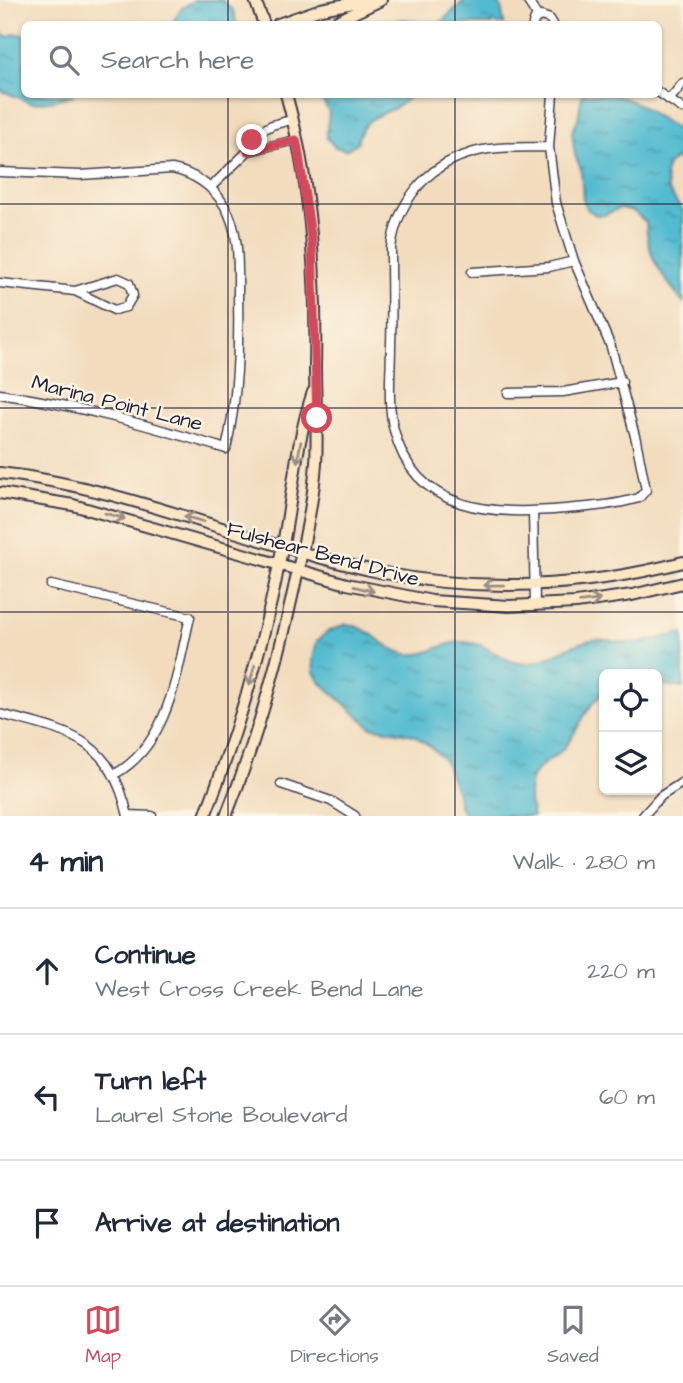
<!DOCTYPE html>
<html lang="en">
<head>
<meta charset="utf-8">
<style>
	:root { --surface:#fff; --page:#f6f6f7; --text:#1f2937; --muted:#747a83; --line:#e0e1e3; --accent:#d1495b }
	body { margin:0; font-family:"Architects Daughter",sans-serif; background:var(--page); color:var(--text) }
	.controls { position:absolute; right:21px; bottom:21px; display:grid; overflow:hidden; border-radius:10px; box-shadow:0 2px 5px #0004 }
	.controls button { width:63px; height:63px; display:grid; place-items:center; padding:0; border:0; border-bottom:2px solid var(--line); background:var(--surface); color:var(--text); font:35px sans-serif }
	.stop { position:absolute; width:21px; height:21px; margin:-16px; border:5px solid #d1495b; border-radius:50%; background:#fff }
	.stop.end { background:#d1495b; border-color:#fff; box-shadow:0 2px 7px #0008 }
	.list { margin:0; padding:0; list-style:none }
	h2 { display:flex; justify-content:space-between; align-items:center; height:91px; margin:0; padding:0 28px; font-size:30px }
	h2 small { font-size:23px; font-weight:400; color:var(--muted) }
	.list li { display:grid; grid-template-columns:46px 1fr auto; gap:21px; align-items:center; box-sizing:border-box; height:126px; padding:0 28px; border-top:2px solid var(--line) }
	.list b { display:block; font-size:26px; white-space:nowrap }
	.list p { margin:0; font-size:23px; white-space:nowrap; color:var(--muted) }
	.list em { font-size:23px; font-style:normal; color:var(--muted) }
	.icon { flex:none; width:38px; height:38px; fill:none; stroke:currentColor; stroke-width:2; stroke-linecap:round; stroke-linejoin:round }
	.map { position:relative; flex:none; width:683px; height:816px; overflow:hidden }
	.search { position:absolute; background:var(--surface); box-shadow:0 2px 5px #0004; left:21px; right:21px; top:21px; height:77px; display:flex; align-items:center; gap:18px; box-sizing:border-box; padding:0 24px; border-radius:10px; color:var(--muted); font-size:26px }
	.sheet { height:469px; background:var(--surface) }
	nav { display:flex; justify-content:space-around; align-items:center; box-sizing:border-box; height:98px; border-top:2px solid var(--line); background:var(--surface); font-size:19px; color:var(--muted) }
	nav a { display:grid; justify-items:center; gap:4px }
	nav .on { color:var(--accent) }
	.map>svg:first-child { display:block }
	.water { fill:url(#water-ripples); stroke:#3a6e86; stroke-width:2 }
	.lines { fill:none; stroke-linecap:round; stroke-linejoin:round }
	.street-casing { stroke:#413e4e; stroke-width:11 }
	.secondary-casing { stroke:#413e4e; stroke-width:14 }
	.street { stroke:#fff; stroke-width:8 }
	.secondary { stroke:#fce6c4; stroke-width:10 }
	.oneway { stroke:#9a8e86 }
	.route { stroke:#d1495b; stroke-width:9 }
	.grid { fill:none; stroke:#22223b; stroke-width:2; stroke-opacity:0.55 }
	.labels { text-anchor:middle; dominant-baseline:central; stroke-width:5; stroke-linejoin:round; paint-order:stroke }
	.street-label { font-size:21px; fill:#22223b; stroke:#fcf5e5 }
</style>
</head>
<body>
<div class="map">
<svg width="683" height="816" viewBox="0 0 683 816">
	<defs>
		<pattern id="water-ripples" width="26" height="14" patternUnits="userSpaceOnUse" patternTransform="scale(1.75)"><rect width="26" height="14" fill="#52bbd0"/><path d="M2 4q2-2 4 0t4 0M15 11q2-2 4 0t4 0" fill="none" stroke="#4498aa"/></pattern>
	</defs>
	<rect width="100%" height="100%" fill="#fcf5e5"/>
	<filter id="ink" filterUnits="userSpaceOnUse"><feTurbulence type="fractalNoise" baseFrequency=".0143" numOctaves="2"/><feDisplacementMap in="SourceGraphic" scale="14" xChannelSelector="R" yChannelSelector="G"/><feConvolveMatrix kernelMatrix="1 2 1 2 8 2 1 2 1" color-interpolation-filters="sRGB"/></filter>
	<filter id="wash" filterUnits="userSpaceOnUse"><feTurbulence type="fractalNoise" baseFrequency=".00686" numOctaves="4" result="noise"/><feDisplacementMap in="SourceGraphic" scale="28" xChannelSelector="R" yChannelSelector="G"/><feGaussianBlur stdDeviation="1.57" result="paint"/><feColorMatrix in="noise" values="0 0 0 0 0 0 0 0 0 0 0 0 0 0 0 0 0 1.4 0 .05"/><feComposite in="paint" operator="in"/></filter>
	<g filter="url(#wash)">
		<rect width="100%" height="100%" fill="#f2dcbd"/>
		<!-- water -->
		<g class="water">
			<path d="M194,0H222L233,11L237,24H171L182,8Z"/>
			<path d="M465,0H494L501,6L504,24H382L404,19L425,23L441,22Z"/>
			<path d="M0,28L2,34L9,37L14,33L24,35V94L74,95L50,101L31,103L0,90Z"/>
			<path d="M582,94L616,95L638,104L679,131L683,140L680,156L668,165L665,175L668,190L683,211V302C661,274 647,258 646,222L633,211L620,208L604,215H596L587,209L583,199L581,169L575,155L572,132L578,119Z"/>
			<path d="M319,95H411C393,118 364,108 357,143L346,150L335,147L326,137L329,112Z"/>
			<path d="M346,624C372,627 383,650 407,654C430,657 443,641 463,642C489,643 500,661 518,663C543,666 560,649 583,642C600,636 613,642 630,643C647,643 667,636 683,633V688L657,684V674H604V693C584,707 578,734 561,751C551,760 538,765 532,778C527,791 529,803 533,816H466L460,808L457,793L444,760L431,747L414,735L371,727L321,683L314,672L313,659L317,641L327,632Z"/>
		</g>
	</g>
	<g filter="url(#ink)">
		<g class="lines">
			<!-- street casing -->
			<g class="street-casing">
				<g id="street">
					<path d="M527,0L538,17"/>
					<path d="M533,24L535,19L541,16L550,19L553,24"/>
					<path d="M658,92L683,109"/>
					<path d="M669,100L683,83"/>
					<path d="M549,147C523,148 494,145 468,154C425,167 397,204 391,248C391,281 392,313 391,345C391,373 387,403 394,430C415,514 495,515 565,509C589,507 615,505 639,498L646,490L636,440L611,347L574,261L556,203L549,147L553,94"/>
					<path d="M248,151L296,140"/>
					<path d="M0,172L80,175L172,169C193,173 213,186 224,205C240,230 238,265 238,294C239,347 238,397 226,449C151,426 77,405 0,394"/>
					<path d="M210,188L248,151L252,140L258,133L272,125L291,120"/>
					<path d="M472,272L549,267L574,261"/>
					<path d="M0,283L75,291L114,310L126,307L133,295L129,283L118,278L75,291"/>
					<path d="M508,393L563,392L622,382"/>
					<path d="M533,512L535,605"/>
					<path d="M51,585L190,617C177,672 169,744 115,774"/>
					<path d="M0,714C69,732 110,737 128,816"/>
					<path d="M281,784L331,801L355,816"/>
					<path d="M128,815L152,816"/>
					<path d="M643,816L661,796L683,782"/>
				</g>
			</g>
			<!-- secondary casing -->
			<g class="secondary-casing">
				<g id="secondary">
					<path d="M255,0L264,24"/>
					<path d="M278,24L321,9L369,0"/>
					<path d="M331,24L381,0"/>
					<path d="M0,473C130,488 251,545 379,572C479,593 585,588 683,562"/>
					<path d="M0,493L73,505L347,584L432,601L509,606L576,603L632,595L683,583"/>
					<path d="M205,816C239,728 266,637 283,544C293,493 296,441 313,392"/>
					<path d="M226,816C256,742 277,666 294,588C303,547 313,505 316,463C318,431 315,399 315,367C317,277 311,182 286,94"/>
				</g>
			</g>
			<!-- street -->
			<use href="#street" class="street"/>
			<!-- secondary -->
			<use href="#secondary" class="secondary"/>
		</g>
		<!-- one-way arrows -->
		<defs><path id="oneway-shaft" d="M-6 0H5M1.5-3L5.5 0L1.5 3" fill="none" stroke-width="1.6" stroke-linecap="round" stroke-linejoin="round" transform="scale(1.75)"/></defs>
		<g class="oneway">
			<use href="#oneway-shaft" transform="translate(299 452) rotate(100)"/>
			<use href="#oneway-shaft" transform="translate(115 516) rotate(16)"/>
			<use href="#oneway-shaft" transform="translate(194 519) rotate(-164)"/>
			<use href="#oneway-shaft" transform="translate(494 585) rotate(-179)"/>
			<use href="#oneway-shaft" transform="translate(364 589) rotate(14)"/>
			<use href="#oneway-shaft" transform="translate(590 601) rotate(-7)"/>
			<use href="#oneway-shaft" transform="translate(252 675) rotate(106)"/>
		</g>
	</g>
	<g class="lines" filter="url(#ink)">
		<!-- route -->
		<path class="route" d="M252,140L248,151L296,140L298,149L312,243L317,418"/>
	</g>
	<!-- grid -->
	<path class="grid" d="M228,0V24M455,0V24M228,94V816M455,94V816M0,204H683M0,408H683M0,612H683"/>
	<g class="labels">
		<!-- street labels -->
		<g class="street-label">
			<text transform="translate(117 403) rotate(14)">Marina Point Lane</text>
			<text transform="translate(323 554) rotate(15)">Fulshear Bend Drive</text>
		</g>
	</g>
</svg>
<div class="controls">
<button><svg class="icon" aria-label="locate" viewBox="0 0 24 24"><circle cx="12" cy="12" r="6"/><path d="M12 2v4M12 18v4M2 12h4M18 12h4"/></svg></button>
<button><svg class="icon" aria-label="layers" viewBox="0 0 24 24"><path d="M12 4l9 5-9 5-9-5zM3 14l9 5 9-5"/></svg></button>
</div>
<div class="stop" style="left:317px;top:418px"></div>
<div class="stop end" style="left:252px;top:140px"></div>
<div class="search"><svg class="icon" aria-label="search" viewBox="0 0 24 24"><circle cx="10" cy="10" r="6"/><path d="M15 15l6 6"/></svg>Search here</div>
</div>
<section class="sheet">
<h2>4 min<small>Walk · 280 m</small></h2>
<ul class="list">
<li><svg class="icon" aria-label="ahead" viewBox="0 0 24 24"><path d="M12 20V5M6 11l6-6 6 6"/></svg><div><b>Continue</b><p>West Cross Creek Bend Lane</p></div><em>220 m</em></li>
<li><svg class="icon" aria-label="left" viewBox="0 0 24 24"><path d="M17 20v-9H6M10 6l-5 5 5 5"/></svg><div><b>Turn left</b><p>Laurel Stone Boulevard</p></div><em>60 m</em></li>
<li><svg class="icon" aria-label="arrive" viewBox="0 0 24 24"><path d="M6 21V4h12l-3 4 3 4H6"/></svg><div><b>Arrive at destination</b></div></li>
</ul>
</section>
<nav>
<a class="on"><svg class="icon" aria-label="map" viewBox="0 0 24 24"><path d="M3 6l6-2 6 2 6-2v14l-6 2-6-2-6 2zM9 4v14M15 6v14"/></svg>Map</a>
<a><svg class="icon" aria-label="directions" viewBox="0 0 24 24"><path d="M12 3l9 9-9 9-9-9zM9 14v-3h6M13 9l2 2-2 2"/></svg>Directions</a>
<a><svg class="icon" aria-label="saved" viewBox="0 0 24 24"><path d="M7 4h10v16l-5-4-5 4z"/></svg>Saved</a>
</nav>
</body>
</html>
